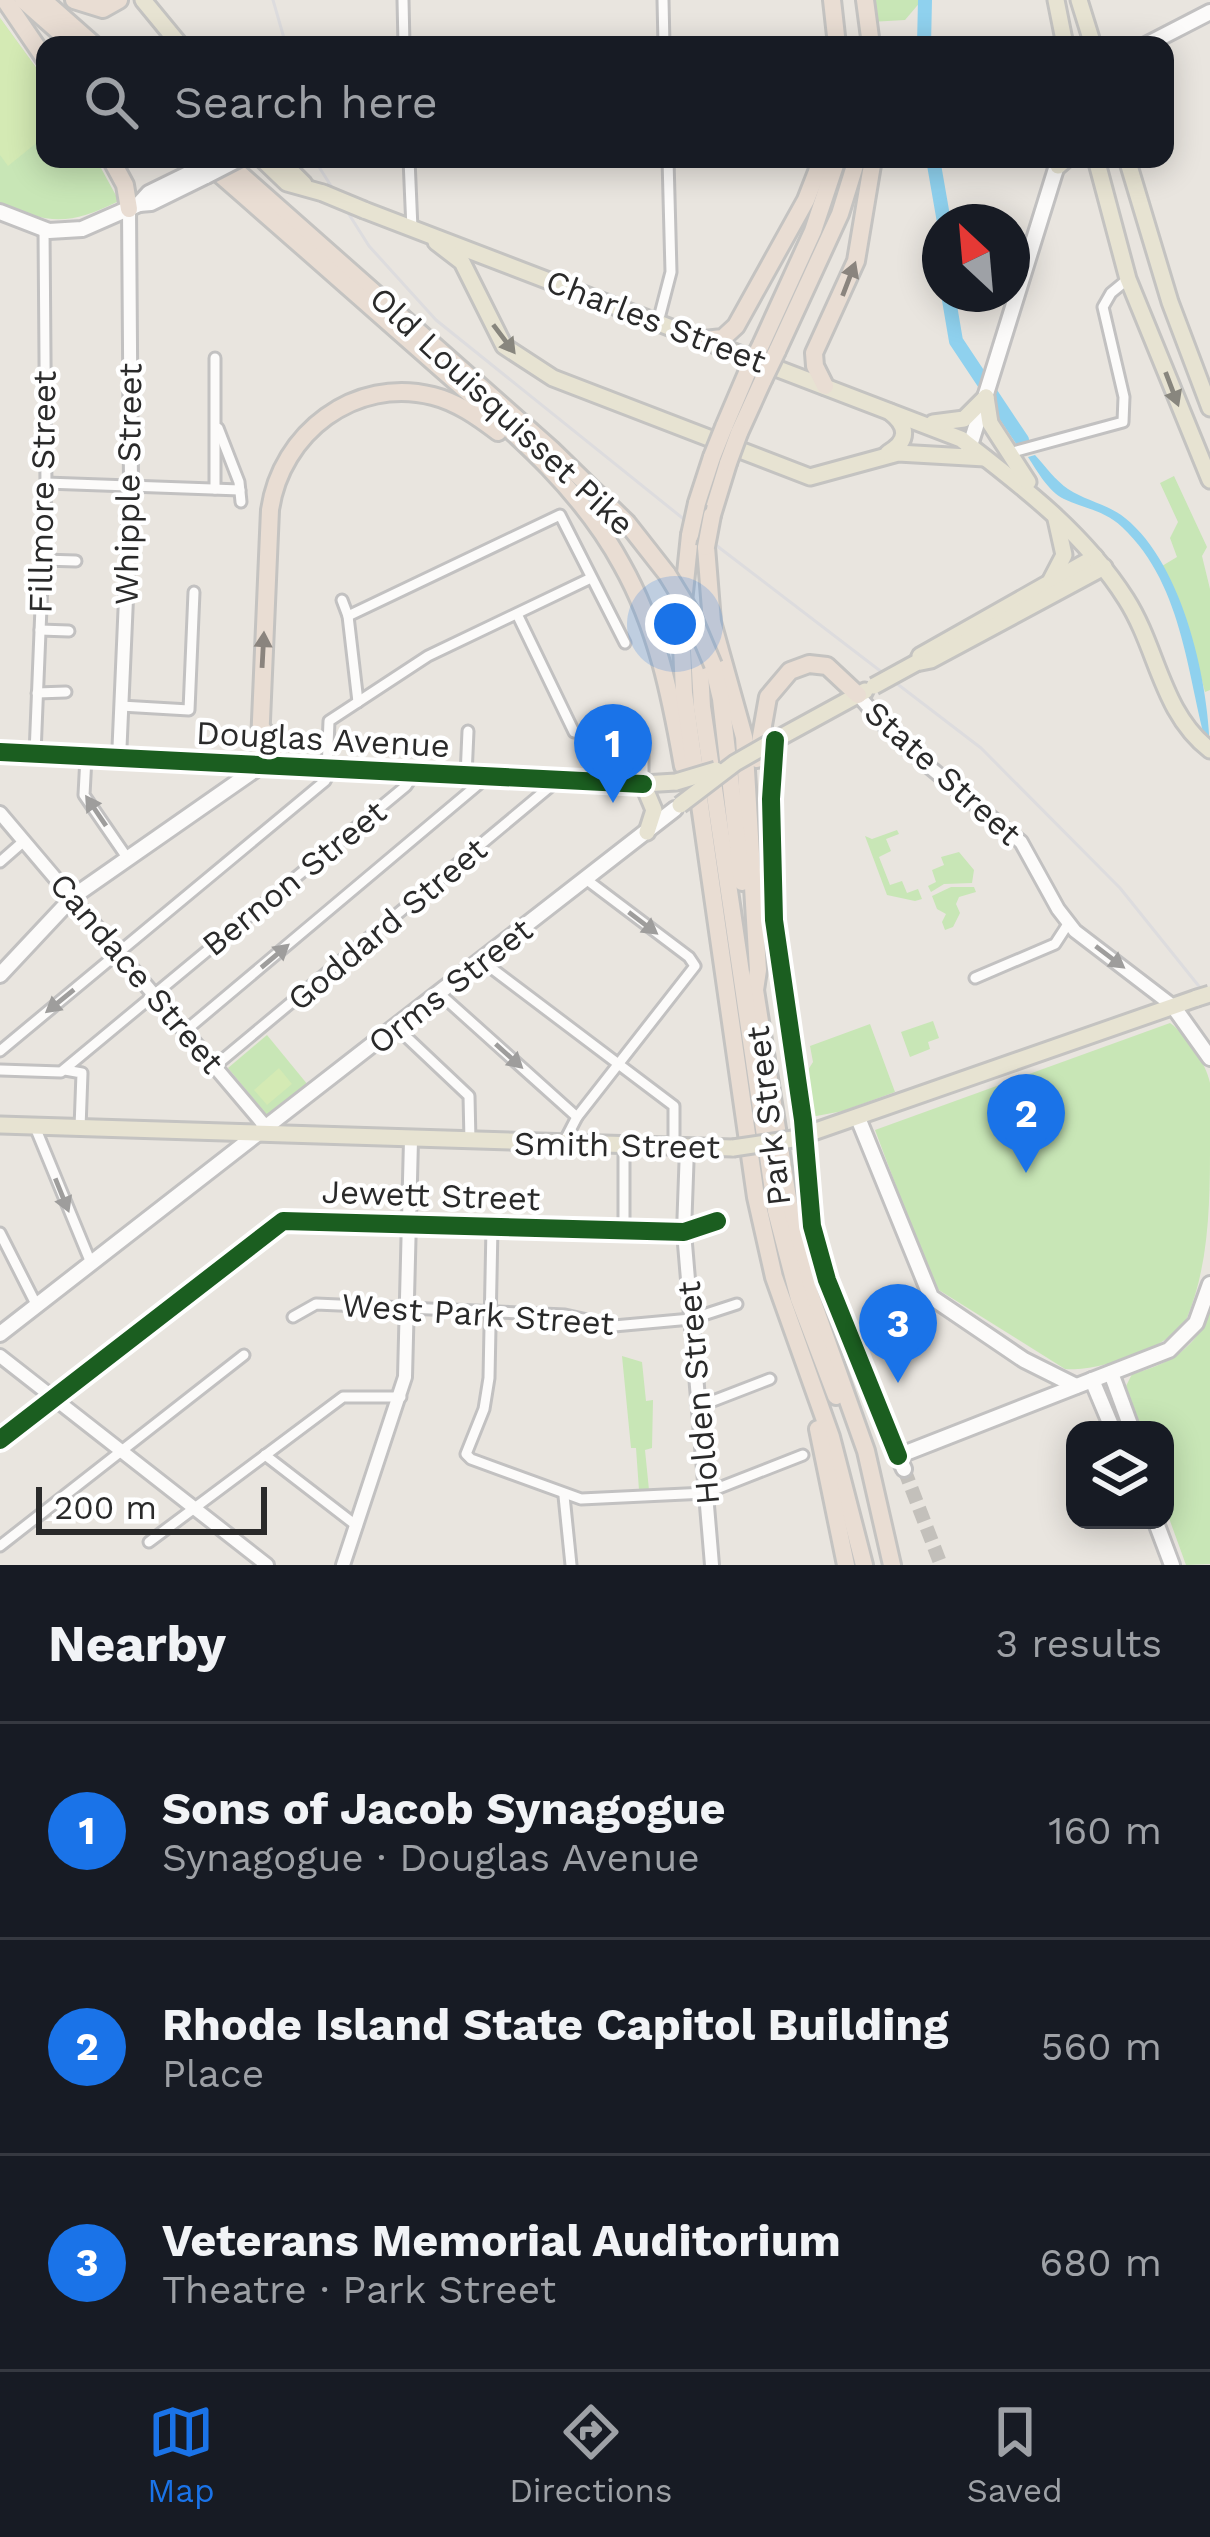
<!DOCTYPE html>
<html lang="en">
<head>
<meta charset="utf-8">
<style>
	:root { --surface:#171b24; --page:#242831; --text:#f1f3f6; --muted:#9ea1a6; --line:#363941; --accent:#1a73e8 }
	body { margin:0; font-family:"Work Sans",sans-serif; background:var(--page); color:var(--text) }
	.controls { position:absolute; right:36px; bottom:36px; display:grid; overflow:hidden; border-radius:24px; box-shadow:0 6px 30px #0003 }
	.controls button { width:108px; height:108px; display:grid; place-items:center; padding:0; border:0; border-bottom:3px solid var(--line); background:var(--surface); color:var(--text); font:60px sans-serif }
	.compass { position:absolute; left:922px; top:204px; width:108px; height:108px; border-radius:50%; background:var(--surface); box-shadow:0 6px 30px #0003; rotate:334deg }
	.scale { position:absolute; left:36px; bottom:30px; width:231px; box-sizing:border-box; padding-left:12px; border:6px solid #2a2a2a; border-top:0; font-size:33px; line-height:42px; white-space:nowrap; color:#2a2a2a; -webkit-text-stroke:9px #fff; paint-order:stroke }
	.you { position:absolute; left:675px; top:624px; width:42px; height:42px; margin:-30px; border:9px solid #fff; border-radius:50%; background:#1a73e8; box-shadow:0 0 0 18px #1a73e833 }
	.badge { display:grid; place-items:center; width:78px; height:78px; border-radius:50%; background:var(--accent); color:#fff; font-size:39px; font-weight:700 }
	.pin { position:absolute; translate:-50% -99px; filter:drop-shadow(0 3px 6px #0008) }
	.pin::after { content:''; position:absolute; top:63px; width:42px; height:36px; background:inherit; clip-path:polygon(0 0,100% 0,50% 100%) }
	.list { margin:0; padding:0; list-style:none }
	h2 { display:flex; justify-content:space-between; align-items:center; height:156px; margin:0; padding:0 48px; font-size:51px }
	h2 small { font-size:39px; font-weight:400; color:var(--muted) }
	.list li { display:grid; grid-template-columns:78px 1fr auto; gap:36px; align-items:center; box-sizing:border-box; height:216px; padding:0 48px; border-top:3px solid var(--line) }
	.list b { display:block; font-size:45px; white-space:nowrap }
	.list p { margin:0; font-size:39px; white-space:nowrap; color:var(--muted) }
	.list em { font-size:39px; font-style:normal; color:var(--muted) }
	.icon { flex:none; width:66px; height:66px; fill:none; stroke:currentColor; stroke-width:2; stroke-linecap:round; stroke-linejoin:round }
	.map { position:relative; flex:none; width:1210px; height:1565px; overflow:hidden }
	.search { position:absolute; background:var(--surface); box-shadow:0 6px 30px #0003; left:36px; right:36px; top:36px; height:132px; display:flex; align-items:center; gap:30px; box-sizing:border-box; padding:0 42px; border-radius:24px; color:var(--muted); font-size:45px }
	.sheet { height:804px; background:var(--surface) }
	nav { display:flex; justify-content:space-around; align-items:center; box-sizing:border-box; height:168px; border-top:3px solid var(--line); background:var(--surface); font-size:33px; color:var(--muted) }
	nav a { display:grid; justify-items:center; gap:6px }
	nav .on { color:var(--accent) }
	.map>svg:first-child { display:block }
	.green { fill:#c8e6b6 }
	.pitch { fill:#d4eab4 }
	.water { fill:#8fd1ee }
	.lines { fill:none; stroke-linecap:round; stroke-linejoin:round }
	.river { stroke:#8fd1ee; stroke-width:14 }
	.secondary-tunnel { stroke:#c3c0bb; stroke-width:14; stroke-dasharray:14 7; stroke-linecap:butt }
	.minor-casing { stroke:#c2c1c1; stroke-width:15 }
	.tertiary-casing { stroke:#c2c1c1; stroke-width:18 }
	.secondary-casing { stroke:#c2c1c1; stroke-width:20 }
	.primary-casing { stroke:#c4c3c1; stroke-width:21 }
	.motorway-casing { stroke:#c4c3c1; stroke-width:22 }
	.minor { stroke:#fcfbfa; stroke-width:9 }
	.tertiary { stroke:#fcfbfa; stroke-width:12 }
	.secondary { stroke:#fcfbfa; stroke-width:14 }
	.primary { stroke:#e7e3d2; stroke-width:15 }
	.motorway { stroke:#e9ddd3; stroke-width:16 }
	.rail { stroke:#dddcde; stroke-width:3 }
	.secondary-bridge-casing { stroke:#c2c1c1; stroke-width:20; stroke-linecap:butt }
	.primary-bridge-casing { stroke:#c4c3c1; stroke-width:21; stroke-linecap:butt }
	.motorway-bridge-casing { stroke:#c4c3c1; stroke-width:22; stroke-linecap:butt }
	.secondary-bridge { stroke:#fcfbfa; stroke-width:14 }
	.primary-bridge { stroke:#e7e3d2; stroke-width:15 }
	.motorway-bridge { stroke:#e9ddd3; stroke-width:16 }
	.cycleway-casing { stroke:#fff; stroke-width:26 }
	.cycleway { stroke:#1b5e20; stroke-width:18 }
	.oneway { fill:#8a847e }
	.oneway2 { fill:#88867e }
	.oneway3 { fill:#9e9d9c }
	.labels { text-anchor:middle; dominant-baseline:central; stroke-width:9; stroke-linejoin:round; paint-order:stroke }
	.street-label { font-size:33px; fill:#2a2a2a; stroke:#fff }
</style>
</head>
<body>
<div class="map">
<svg width="1210" height="1565" viewBox="0 0 1210 1565">
	<rect width="100%" height="100%" fill="#e9e5df"/>
	<!-- green -->
	<g class="green">
		<path d="M866,0H922L905,20L870,22Z"/>
		<path d="M0,18L45,80V159H96L119,201C70,225 50,225 0,203Z"/>
		<path d="M1174,476L1207,547L1202,556L1210,589V690L1205,692L1197,662L1157,569L1177,557L1170,538L1178,522L1160,483Z"/>
		<path d="M897,830L899,834L886,839L891,851L879,857L890,885L902,881L907,893L918,889L922,899L915,901L887,895L865,836L872,839Z"/>
		<path d="M959,852L974,870L972,883L944,884L931,892L928,886L936,882L932,870L944,865L941,857Z"/>
		<path d="M951,887H974L976,892L959,897L956,904L960,913L953,927L945,930L942,922L946,914L937,909L932,896Z"/>
		<path d="M933,1021L939,1038L928,1042L930,1049L910,1057L901,1032Z"/>
		<path d="M1170,1023C1186,1034 1206,1063 1210,1083C1210,1100 1210,1121 1210,1138C1210,1199 1210,1262 1187,1318C1171,1349 1097,1372 1065,1369L934,1287L875,1130Z"/>
		<path d="M870,1024L895,1092L843,1111L811,1117L803,1078L813,1062L810,1046Z"/>
		<path d="M267,1035L308,1085L270,1114H266L228,1068Z"/>
		<path d="M1210,1311V1564L1186,1565L1165,1507V1430H1141L1126,1386L1132,1374C1169,1364 1197,1348 1210,1311Z"/>
		<path d="M622,1356L642,1362L646,1401L653,1400L652,1448L645,1450L649,1490H639L636,1448H631Z"/>
	</g>
	<!-- pitch -->
	<g class="pitch">
		<path d="M0,18L45,80V136L8,166L0,155Z"/>
		<path d="M279,1068L292,1084L267,1105L254,1090Z"/>
	</g>
	<!-- water -->
	<path class="water" d="M1035,455C1045,466 1056,481 1068,489C1086,501 1108,504 1125,518C1184,565 1210,686 1210,757C1187,683 1186,587 1122,527C1104,510 1085,509 1064,499C1049,492 1037,471 1028,457Z"/>
	<g class="lines">
		<!-- river -->
		<g class="river">
			<path d="M924,45L925,0"/>
			<path d="M933,159L944,222"/>
			<path d="M948,294L956,341L1022,440"/>
		</g>
		<!-- secondary-tunnel -->
		<path class="secondary-tunnel" d="M904,1469L941,1565"/>
		<!-- minor casing -->
		<g class="minor-casing">
			<g id="minor">
				<path d="M403,0L404,45"/>
				<path d="M663,0L664,45"/>
				<path d="M409,159L412,229"/>
				<path d="M658,322L671,272L668,159"/>
				<path d="M215,358V489"/>
				<path d="M218,428L239,482L241,502"/>
				<path d="M1009,453L1123,422L1124,397L1103,307L1111,293L1128,279"/>
				<path d="M46,483L240,490"/>
				<path d="M43,560L76,561"/>
				<path d="M342,600L348,616L358,702"/>
				<path d="M517,614L574,732L643,738V784"/>
				<path d="M348,616L560,515L625,643"/>
				<path d="M40,630L69,631"/>
				<path d="M37,693L66,692"/>
				<path d="M121,706L189,710L194,592"/>
				<path d="M35,754L46,485L44,229"/>
				<path d="M86,757L84,795L128,859"/>
				<path d="M327,770L329,721L428,656L591,578"/>
				<path d="M466,776L468,731"/>
				<path d="M0,862L24,841"/>
				<path d="M482,961L674,1106V1148"/>
				<path d="M975,978L1055,944L1068,924"/>
				<path d="M440,994L577,1117"/>
				<path d="M397,1028L469,1096L470,1141"/>
				<path d="M185,1031L487,777"/>
				<path d="M0,1051L325,781L331,770"/>
				<path d="M215,1066L558,780"/>
				<path d="M0,1070L61,1072L406,786L415,773"/>
				<path d="M65,1070L82,1073L80,1128"/>
				<path d="M35,1127L91,1263"/>
				<path d="M563,1144L577,1117L695,966L689,957L587,880"/>
				<path d="M492,1227L489,1378L484,1409L466,1454L471,1459L581,1499L706,1493L803,1455"/>
				<path d="M624,1230V1147"/>
				<path d="M0,1233L37,1306"/>
				<path d="M293,1317L316,1304L565,1315L614,1326L691,1319L737,1304"/>
				<path d="M700,1406L770,1379"/>
				<path d="M0,1440L283,1221L684,1232L717,1221"/>
				<path d="M265,1455L357,1526"/>
				<path d="M564,1496L571,1565"/>
				<path d="M149,1542L343,1397H401"/>
				<path d="M0,1546L244,1355"/>
			</g>
		</g>
		<!-- tertiary casing -->
		<g class="tertiary-casing">
			<g id="tertiary">
				<path d="M858,695L899,742L1021,842L1058,909L1075,931L1173,1006"/>
				<path d="M775,740L771,799L774,920L803,1120L812,1226L827,1280L898,1456"/>
				<path d="M119,759L131,484L129,209"/>
				<path d="M0,813L271,1133"/>
				<path d="M687,1148L684,1232L712,1565"/>
				<path d="M0,1356L267,1565"/>
				<path d="M343,1565L405,1377L411,1140"/>
			</g>
		</g>
		<!-- secondary casing -->
		<g class="secondary-casing">
			<g id="secondary">
				<path d="M1146,45L1210,12"/>
				<path d="M139,204L151,203L206,176"/>
				<path d="M0,212L49,231L82,229L139,204L149,193L198,169"/>
				<path d="M968,452L1059,159"/>
				<path d="M0,975L74,896L259,767"/>
				<path d="M1173,1006L1210,1058"/>
				<path d="M858,1118L931,1297L1024,1360L1076,1386"/>
				<path d="M0,1334L675,809"/>
				<path d="M1111,1373L1132,1430"/>
				<path d="M1092,1380L1113,1430"/>
				<path d="M904,1469L898,1456L1169,1350L1196,1323L1210,1284"/>
				<path d="M1155,1520L1172,1565"/>
			</g>
		</g>
		<!-- primary casing -->
		<g class="primary-casing">
			<g id="primary">
				<path d="M143,0L180,45"/>
				<path d="M1056,0L1065,45"/>
				<path d="M1079,0L1093,45"/>
				<path d="M262,159L287,183L323,193"/>
				<path d="M279,159L304,184"/>
				<path d="M1096,159L1128,279L1210,480"/>
				<path d="M1127,159L1170,302L1210,408"/>
				<path d="M1058,166L1066,159"/>
				<path d="M364,210L961,439C1022,486 1084,533 1126,599C1158,649 1161,712 1210,750"/>
				<path d="M436,242L462,262L504,346L553,378L810,477L898,453L985,458"/>
				<path d="M986,397L990,423L1028,482"/>
				<path d="M933,423L964,419L986,397"/>
				<path d="M888,453C909,441 908,426 890,412"/>
				<path d="M1051,580L1064,555L1056,519"/>
				<path d="M920,656L1095,557"/>
				<path d="M916,663L931,660L1104,567"/>
				<path d="M768,744L865,691"/>
				<path d="M0,752L643,784L676,782"/>
				<path d="M643,784L654,810L647,832"/>
				<path d="M0,1125L733,1148"/>
				<path d="M793,1139L1197,998"/>
			</g>
		</g>
		<!-- motorway casing -->
		<g class="motorway-casing">
			<g id="motorway">
				<path d="M5,0L45,59"/>
				<path d="M23,0L74,45"/>
				<path d="M43,0L94,45"/>
				<path d="M74,0L103,9L119,0"/>
				<path d="M832,0L837,45"/>
				<path d="M865,0L871,45"/>
				<path d="M111,159L125,185L129,209"/>
				<path d="M223,159L551,449L627,523L667,574"/>
				<path d="M208,164C282,228 355,293 429,358C500,421 576,480 622,565C657,627 671,697 683,766"/>
				<path d="M704,340L723,338L736,326L806,200L822,159"/>
				<path d="M761,345L813,231L837,159"/>
				<path d="M777,351L840,214L857,159"/>
				<path d="M825,386L815,366L814,353L856,261L873,159"/>
				<path d="M724,427L747,373"/>
				<path d="M739,433L763,380"/>
				<path d="M697,503L712,457"/>
				<path d="M712,515L728,463"/>
				<path d="M690,535L681,621L684,693L756,1197L774,1277L831,1437L864,1565"/>
				<path d="M706,547L712,622L744,737L758,970L755,990L794,1236L809,1291L866,1451L892,1565"/>
				<path d="M698,633L702,707L776,1211L799,1299L836,1396"/>
				<path d="M713,665L721,699L742,882"/>
				<path d="M264,731L282,768"/>
				<path d="M757,759L768,697L790,671L809,664L827,666L858,695"/>
				<path d="M259,767L270,510C281,433 355,376 433,396C457,402 478,417 498,432"/>
				<path d="M818,1429L846,1565"/>
			</g>
		</g>
		<!-- minor -->
		<use href="#minor" class="minor"/>
		<!-- tertiary -->
		<use href="#tertiary" class="tertiary"/>
		<!-- secondary -->
		<use href="#secondary" class="secondary"/>
		<!-- primary -->
		<use href="#primary" class="primary"/>
		<!-- motorway -->
		<use href="#motorway" class="motorway"/>
		<!-- rail -->
		<g class="rail">
			<path d="M273,0L286,45"/>
			<path d="M314,159L369,246L436,320L721,549L981,748L1120,888L1210,1000"/>
		</g>
		<!-- secondary-bridge casing -->
		<g class="secondary-bridge-casing">
			<g id="secondary-bridge">
				<path d="M198,169L217,159"/>
				<path d="M206,176L239,159"/>
			</g>
		</g>
		<!-- primary-bridge casing -->
		<g class="primary-bridge-casing">
			<g id="primary-bridge">
				<path d="M323,193L364,210"/>
				<path d="M874,686L916,663"/>
				<path d="M676,782L716,770"/>
				<path d="M680,805L735,763L768,744"/>
				<path d="M1197,998L1210,994"/>
				<path d="M733,1148L793,1139"/>
			</g>
		</g>
		<!-- motorway-bridge casing -->
		<g class="motorway-bridge-casing">
			<g id="motorway-bridge">
				<path d="M747,373L761,345"/>
				<path d="M763,380L777,351"/>
				<path d="M712,457L724,427"/>
				<path d="M728,463L739,433"/>
				<path d="M690,535L697,503"/>
				<path d="M706,547L712,515"/>
				<path d="M667,574L692,615L713,665"/>
			</g>
		</g>
		<!-- secondary-bridge -->
		<use href="#secondary-bridge" class="secondary-bridge"/>
		<!-- primary-bridge -->
		<use href="#primary-bridge" class="primary-bridge"/>
		<!-- motorway-bridge -->
		<use href="#motorway-bridge" class="motorway-bridge"/>
		<!-- cycleway casing -->
		<g class="cycleway-casing">
			<g id="cycleway">
				<path d="M775,740L771,799L774,920L803,1120L812,1226L827,1280L898,1456"/>
				<path d="M0,752L643,784"/>
				<path d="M0,1440L283,1221L684,1232L717,1221"/>
			</g>
		</g>
		<!-- cycleway -->
		<use href="#cycleway" class="cycleway"/>
	</g>
	<!-- one-way arrows -->
	<defs><path id="oneway-solid" d="M-6-.8H1V-3.2L6.5 0L1 3.2V.8H-6Z" transform="scale(3)"/></defs>
	<g class="oneway">
		<use href="#oneway-solid" transform="translate(849 279) rotate(-69)"/>
		<use href="#oneway-solid" transform="translate(263 650) rotate(-87)"/>
	</g>
	<g class="oneway2">
		<use href="#oneway-solid" transform="translate(504 339) rotate(53)"/>
		<use href="#oneway-solid" transform="translate(1172 389) rotate(69)"/>
	</g>
	<g class="oneway3">
		<use href="#oneway-solid" transform="translate(96 811) rotate(-124)"/>
		<use href="#oneway-solid" transform="translate(643 923) rotate(37)"/>
		<use href="#oneway-solid" transform="translate(275 956) rotate(-40)"/>
		<use href="#oneway-solid" transform="translate(1110 957) rotate(37)"/>
		<use href="#oneway-solid" transform="translate(60 1001) rotate(141)"/>
		<use href="#oneway-solid" transform="translate(509 1056) rotate(42)"/>
		<use href="#oneway-solid" transform="translate(62 1195) rotate(68)"/>
	</g>
	<g class="labels">
		<!-- street labels -->
		<g class="street-label">
			<text transform="translate(656 321) rotate(21)">Charles Street</text>
			<text transform="translate(502 411) rotate(43)">Old Louisquisset Pike</text>
			<text transform="translate(128 484) rotate(-89)">Whipple Street</text>
			<text transform="translate(42 492) rotate(-89)">Fillmore Street</text>
			<text transform="translate(323 739) rotate(3)">Douglas Avenue</text>
			<text transform="translate(943 773) rotate(42)">State Street</text>
			<text transform="translate(294 878) rotate(-39)">Bernon Street</text>
			<text transform="translate(387 924) rotate(-40)">Goddard Street</text>
			<text transform="translate(137 973) rotate(50)">Candace Street</text>
			<text transform="translate(450 986) rotate(-38)">Orms Street</text>
			<text transform="translate(768 1116) rotate(-97)">Park Street</text>
			<text transform="translate(617 1145) rotate(1)">Smith Street</text>
			<text transform="translate(431 1195) rotate(2)">Jewett Street</text>
			<text transform="translate(478 1314) rotate(4)">West Park Street</text>
			<text transform="translate(698 1393) rotate(-95)">Holden Street</text>
		</g>
	</g>
</svg>
<div class="controls">
<button><svg class="icon" aria-label="layers" viewBox="0 0 24 24"><path d="M12 4l9 5-9 5-9-5zM3 14l9 5 9-5"/></svg></button>
</div>
<svg class="compass" viewBox="-18 -18 36 36"><path d="M0-13l5 13h-10z" fill="#e53935"/><path d="M0 13l5-13h-10z" fill="#9ea1a6"/></svg>
<div class="scale">200 m</div>
<div class="you"></div>
<div class="pin badge" style="left:613px;top:803px">1</div>
<div class="pin badge" style="left:1026px;top:1173px">2</div>
<div class="pin badge" style="left:898px;top:1383px">3</div>
<div class="search"><svg class="icon" aria-label="search" viewBox="0 0 24 24"><circle cx="10" cy="10" r="6"/><path d="M15 15l6 6"/></svg>Search here</div>
</div>
<section class="sheet">
<h2>Nearby<small>3 results</small></h2>
<ul class="list">
<li><span class="badge">1</span><div><b>Sons of Jacob Synagogue</b><p>Synagogue · Douglas Avenue</p></div><em>160 m</em></li>
<li><span class="badge">2</span><div><b>Rhode Island State Capitol Building</b><p>Place</p></div><em>560 m</em></li>
<li><span class="badge">3</span><div><b>Veterans Memorial Auditorium</b><p>Theatre · Park Street</p></div><em>680 m</em></li>
</ul>
</section>
<nav>
<a class="on"><svg class="icon" aria-label="map" viewBox="0 0 24 24"><path d="M3 6l6-2 6 2 6-2v14l-6 2-6-2-6 2zM9 4v14M15 6v14"/></svg>Map</a>
<a><svg class="icon" aria-label="directions" viewBox="0 0 24 24"><path d="M12 3l9 9-9 9-9-9zM9 14v-3h6M13 9l2 2-2 2"/></svg>Directions</a>
<a><svg class="icon" aria-label="saved" viewBox="0 0 24 24"><path d="M7 4h10v16l-5-4-5 4z"/></svg>Saved</a>
</nav>
</body>
</html>
